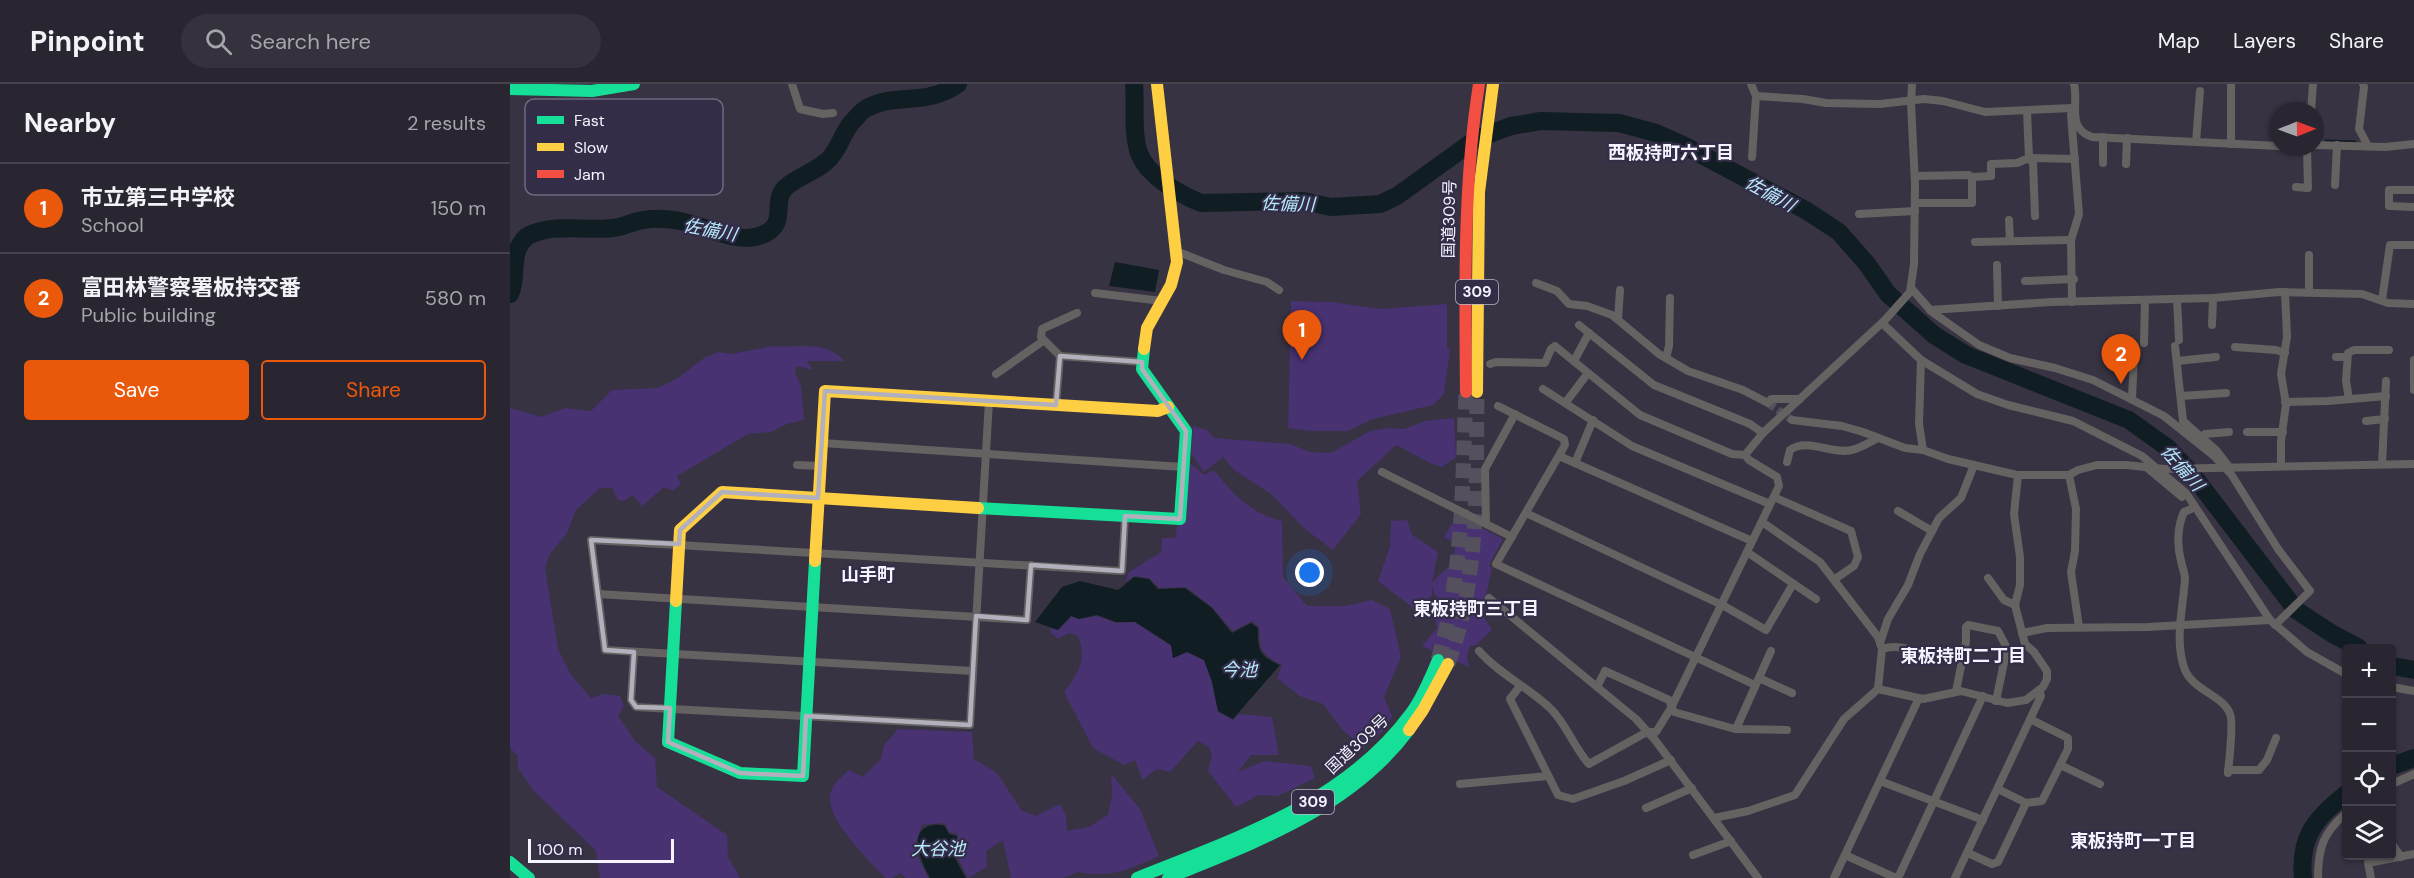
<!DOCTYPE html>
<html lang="en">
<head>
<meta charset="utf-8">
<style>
	:root { --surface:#292632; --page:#35323e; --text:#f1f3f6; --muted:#a5a5ac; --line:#45434d; --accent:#ea580c }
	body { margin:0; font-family:"DM Sans","Noto Sans JP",sans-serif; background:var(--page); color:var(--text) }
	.controls { position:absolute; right:18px; bottom:18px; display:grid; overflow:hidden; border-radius:6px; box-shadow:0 2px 4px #0004 }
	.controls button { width:54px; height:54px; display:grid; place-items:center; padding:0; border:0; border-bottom:2px solid var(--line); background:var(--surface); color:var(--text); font:30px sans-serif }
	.compass { position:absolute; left:1760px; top:18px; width:54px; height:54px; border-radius:50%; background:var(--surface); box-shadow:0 2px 4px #0004; rotate:89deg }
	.scale { position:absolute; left:18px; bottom:15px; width:146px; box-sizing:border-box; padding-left:6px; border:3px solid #f5f3fe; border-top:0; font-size:16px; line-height:21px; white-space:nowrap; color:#f5f3fe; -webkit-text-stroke:4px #342d48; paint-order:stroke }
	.you { position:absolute; left:800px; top:489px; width:21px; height:21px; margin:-15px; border:4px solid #fff; border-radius:50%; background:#1a73e8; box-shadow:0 0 0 9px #1a73e833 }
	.badge { display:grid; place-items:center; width:39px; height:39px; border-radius:50%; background:var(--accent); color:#fff; font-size:20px; font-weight:700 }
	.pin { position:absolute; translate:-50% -50px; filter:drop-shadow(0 2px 3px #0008) }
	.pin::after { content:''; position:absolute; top:32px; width:21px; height:18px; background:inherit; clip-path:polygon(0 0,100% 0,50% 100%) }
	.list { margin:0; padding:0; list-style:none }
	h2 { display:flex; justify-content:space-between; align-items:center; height:78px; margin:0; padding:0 24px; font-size:26px }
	h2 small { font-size:20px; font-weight:400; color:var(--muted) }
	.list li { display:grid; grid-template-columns:39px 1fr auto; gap:18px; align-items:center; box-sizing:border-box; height:90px; padding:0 24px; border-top:2px solid var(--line) }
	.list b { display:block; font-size:22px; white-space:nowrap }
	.list p { margin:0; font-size:20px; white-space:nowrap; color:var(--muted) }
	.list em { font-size:20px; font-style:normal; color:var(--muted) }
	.actions { display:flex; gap:12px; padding:18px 24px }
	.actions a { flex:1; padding:14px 0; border:2px solid var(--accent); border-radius:6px; text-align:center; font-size:21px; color:var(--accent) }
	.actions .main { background:var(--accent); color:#fff }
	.icon { flex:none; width:33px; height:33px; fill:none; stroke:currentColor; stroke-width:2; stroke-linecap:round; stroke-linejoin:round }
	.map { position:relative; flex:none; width:1904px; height:794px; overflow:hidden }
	header { display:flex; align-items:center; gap:36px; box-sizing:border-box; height:84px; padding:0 30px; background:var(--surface); border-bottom:2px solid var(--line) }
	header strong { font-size:28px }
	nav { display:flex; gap:33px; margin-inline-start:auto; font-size:21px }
	.search { width:420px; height:54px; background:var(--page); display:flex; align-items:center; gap:15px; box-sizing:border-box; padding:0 21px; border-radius:33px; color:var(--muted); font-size:22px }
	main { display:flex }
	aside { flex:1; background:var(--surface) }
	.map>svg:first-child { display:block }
	.green { fill:#483272 }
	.water { fill:#101e24 }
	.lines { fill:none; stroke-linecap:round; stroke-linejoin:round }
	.stream { stroke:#101e24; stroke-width:3 }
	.river { stroke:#101e24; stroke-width:18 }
	.street-tunnel { stroke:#54505e; stroke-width:8; stroke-dasharray:8 4; stroke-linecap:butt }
	.highway-tunnel { stroke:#54505e; stroke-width:15; stroke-dasharray:15 8; stroke-linecap:butt }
	.street { stroke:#656261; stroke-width:8 }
	.fast { stroke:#16e098; stroke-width:12 }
	.slow { stroke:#ffcf43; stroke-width:12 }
	.jam { stroke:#f24e42; stroke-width:12 }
	.marked { fill:none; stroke:#b2b0bc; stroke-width:4.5; stroke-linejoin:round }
	.labels { text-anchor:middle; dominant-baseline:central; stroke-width:4.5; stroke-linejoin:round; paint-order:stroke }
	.shield { fill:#342d48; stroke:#bbb8c7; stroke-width:1.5 }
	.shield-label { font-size:15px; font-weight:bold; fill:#f5f3fe }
	.street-label { font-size:16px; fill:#f5f3fe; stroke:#342d48 }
	.neighbourhood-label { font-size:18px; font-weight:bold; fill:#f5f3fe; stroke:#342d48 }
	.water-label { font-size:18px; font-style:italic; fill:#b6eafd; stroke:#342d48 }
	.key { fill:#342d48; stroke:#6e687f; stroke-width:1.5 }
	.key-label { font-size:16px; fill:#f5f3fe }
</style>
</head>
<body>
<header>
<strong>Pinpoint</strong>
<div class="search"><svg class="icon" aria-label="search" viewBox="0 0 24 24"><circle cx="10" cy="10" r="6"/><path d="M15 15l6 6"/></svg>Search here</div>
<nav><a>Map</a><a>Layers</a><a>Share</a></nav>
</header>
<main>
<aside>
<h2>Nearby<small>2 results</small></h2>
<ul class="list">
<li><span class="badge">1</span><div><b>市立第三中学校</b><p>School</p></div><em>150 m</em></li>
<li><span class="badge">2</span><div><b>富田林警察署板持交番</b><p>Public building</p></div><em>580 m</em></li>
</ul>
<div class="actions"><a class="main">Save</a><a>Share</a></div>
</aside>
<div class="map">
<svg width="1904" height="794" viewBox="0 0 1904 794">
	<rect width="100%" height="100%" fill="#373342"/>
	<!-- green -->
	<g class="green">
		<path d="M781,217L821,218L870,225L937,220V266L940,264L934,310L923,321L863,335L838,347H801L778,344Z"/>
		<path d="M263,262C289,264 316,256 334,277H297L303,286L287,282L285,288L291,302L294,336L277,340L261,348L238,350L167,392L171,400L163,407L154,403L132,422L123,411L114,417L108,416L102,404H90L66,426L57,449L39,471L35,484L48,565L61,591L81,614L93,610L110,612L114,621L108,632L125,657L145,674L147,703L217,751L218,773L230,794H90L86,767L23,706L8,684V672L0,664V324L31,333L55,324L81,327L102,306L147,304L168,294L194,274L208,268L221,270Z"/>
		<path d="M944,334L946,373L932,383L922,380L886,361L847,397L851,430L823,466L795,445L760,409L724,386L713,373L694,388L681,370L683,342L697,346L704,354L780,360L800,368L821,369L860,347L879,344L894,345L915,337Z"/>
		<path d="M679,378L694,391L704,386C722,410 742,430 772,437L773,493L797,522H835L862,516L880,525L891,573L874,613L882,632L874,646L853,664L832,645L813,620L790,612L767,594L772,581C751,570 750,566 749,543L742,537L723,547L702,523L676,503L649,504L639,494L624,492L616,498L618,489L651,468L652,454H665Z"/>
		<path d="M947,431L993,455L979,481L982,484L972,530L982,546L966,561L960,562L957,573L959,583L912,562L927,544L923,522L933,518L924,510L922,500V511L906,526L868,497L880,463L881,437L897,436L902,451L928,468L922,499L928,492L939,483L943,484L945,459L934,453Z"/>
		<path d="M562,532L569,535L587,532L606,539L625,538L661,562L663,574L677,568L694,576L702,598L708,628L723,636L729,630L762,633L769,671H741L728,688L754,677L801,682L805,694L768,712L749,711L726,723L698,687L702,672L699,663L688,657L660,688L647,685L632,696L625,676L614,681L583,664L554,608C569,588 577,577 568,552L559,549L548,555L541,549V544L548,546Z"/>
		<path d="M388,645L462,648L464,675L487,689L512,727L526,732L550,720L556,732L557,747L579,743L598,731L602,711L601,690L630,725L649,772C619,786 601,794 568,788L553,794H501L493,756L476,767L477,783L458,794L447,772L448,750L439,748L435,739L412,741L404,764L418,794H396L390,789L382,794H376C360,778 318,737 320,713C321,701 330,694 339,686L353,693L371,675L374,661Z"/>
	</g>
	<!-- water -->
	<g class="water">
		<path d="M605,178L649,186L645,208L599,202Z"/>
		<path d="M624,493L639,495L648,505L675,504L702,524L722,549L741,539L748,544C748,566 748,571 770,581L723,635L708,627L702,598L694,576L677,568L663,574L661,561L625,538H606L587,531L569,535L561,532L548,546L525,538L552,503L570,497L608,506Z"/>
		<path d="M434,741L439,750L447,752L445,774L456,794H420C413,781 397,749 419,742C424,740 430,741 434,741Z"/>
	</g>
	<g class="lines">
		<!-- stream -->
		<path class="stream" d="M1816,57L1845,58"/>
		<!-- river -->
		<g class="river">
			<path d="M624,0C626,22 622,45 628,66C635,91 669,110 691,119L793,117L821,123L870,120L887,112L966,55L1001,42L1031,37L1109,39L1146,49L1173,61L1297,127L1329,148L1357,180L1378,210L1424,251L1456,271L1619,336L1658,364L1682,390L1786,526L1821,549L1849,564"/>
			<path d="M0,210C8,193 0,173 12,158C16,151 23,149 31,147C54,141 80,147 103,144C114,143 123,137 134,136C145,134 159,135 170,137C193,141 227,160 249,152C281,141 260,120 275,104C286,93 305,88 317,77C330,66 332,47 344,36C348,32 352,26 357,24C386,8 416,23 448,0"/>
			<path d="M1882,582L1904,586"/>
			<path d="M1882,682L1904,674"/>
			<path d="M1793,794C1789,754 1805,734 1836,710"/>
		</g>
		<!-- street-tunnel -->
		<path class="street-tunnel" d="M1258,319L1282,336"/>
		<!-- highway-tunnel -->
		<g class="highway-tunnel">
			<path d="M928,576C954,486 952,401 956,308"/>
			<path d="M938,580C970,493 966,400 967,308"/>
		</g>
		<!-- street -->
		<g class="street">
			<path d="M282,0L290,25L313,30L323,29"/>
			<path d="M1241,0L1246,12L1242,73"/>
			<path d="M1564,0C1569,20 1556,44 1582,53L1769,62"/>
			<path d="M1853,0L1854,3L1849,45L1858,62"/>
			<path d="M1246,12L1293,15L1316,19L1370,20L1414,15L1433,17L1475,28L1563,24"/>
			<path d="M1801,27L1803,0"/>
			<path d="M1561,31L1569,130L1561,156L1562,218"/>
			<path d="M1593,53V79"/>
			<path d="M1686,58L1690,7"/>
			<path d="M1721,60V0"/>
			<path d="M1805,61L1875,63L1904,60"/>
			<path d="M1519,74L1565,75"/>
			<path d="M1520,76L1523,78L1525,132"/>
			<path d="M1616,80L1617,54"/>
			<path d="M1405,92L1459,91L1462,93"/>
			<path d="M1825,101L1827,61"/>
			<path d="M1786,103L1798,104L1797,63"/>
			<path d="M1904,106H1879V122L1904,123"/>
			<path d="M1405,119H1462V93L1481,92V80L1507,79L1519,74L1517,27"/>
			<path d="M1349,130L1405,127"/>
			<path d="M1499,136L1500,157"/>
			<path d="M1465,158L1561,156"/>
			<path d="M666,167L714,186L757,198L769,206"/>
			<path d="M1487,181L1488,222"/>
			<path d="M1515,197L1564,195"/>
			<path d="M1026,199L1047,207L1059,220L1077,222L1102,231L1149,270L1178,287L1233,306L1258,319L1261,315H1290"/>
			<path d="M1401,204L1422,228L1469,261L1500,274L1545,284L1583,296L1654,332L1703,371L1721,390L1768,465L1800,507L1765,541"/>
			<path d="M1799,208V171"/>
			<path d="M585,209L652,217"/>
			<path d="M1667,215L1669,256"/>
			<path d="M1872,216L1880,161H1904"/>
			<path d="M1420,226L1541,218L1703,214L1769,208L1852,210L1878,219L1904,220"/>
			<path d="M1108,235L1110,206"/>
			<path d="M1372,239L1411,276L1467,310L1498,321L1563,337L1632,372L1676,409L1760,536L1797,568L1836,590"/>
			<path d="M1069,241L1144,301L1240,340L1253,349"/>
			<path d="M1702,241L1703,214"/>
			<path d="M1634,259L1635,216"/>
			<path d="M1665,262L1673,337L1706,366L1719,383"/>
			<path d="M1725,263L1766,266L1775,269"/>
			<path d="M550,272L632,278"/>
			<path d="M1826,273H1836"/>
			<path d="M1156,274L1159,262L1160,214"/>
			<path d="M1411,276L1409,340L1413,366"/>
			<path d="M1904,276V306"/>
			<path d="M1064,277L1079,249"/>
			<path d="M1667,277L1706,273"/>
			<path d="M486,290L533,257"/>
			<path d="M1033,305L1122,362L1260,420"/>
			<path d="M1671,312L1716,309"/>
			<path d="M1622,315L1624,270"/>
			<path d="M1839,315L1836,297L1838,269L1844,266H1879"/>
			<path d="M1056,318L1078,289"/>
			<path d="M1775,318L1818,317L1876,312"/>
			<path d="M546,321L550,272L531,253L532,245L567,229"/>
			<path d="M988,322L1054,355L1055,361L986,480L1245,601"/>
			<path d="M1282,336L1332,342L1353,348L1395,364L1413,366L1438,375L1507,391H1559L1568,386L1587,381H1616L1654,385L1904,380"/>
			<path d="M1856,337L1875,335"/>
			<path d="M1737,348H1773"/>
			<path d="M1692,353L1695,350L1719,348"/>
			<path d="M312,359L673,383"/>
			<path d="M1235,371L1253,349L1375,236L1400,208L1404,180L1405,100L1401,19L1402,0"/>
			<path d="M1049,372L1242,457"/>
			<path d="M1277,378L1280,366C1297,353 1322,371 1342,366C1351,364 1360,358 1368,354"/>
			<path d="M1065,379L1083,336"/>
			<path d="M1872,380L1876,297"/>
			<path d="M287,381L310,382"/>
			<path d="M1771,382V357L1776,320L1771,290L1777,253L1775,208"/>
			<path d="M1636,383L1672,413"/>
			<path d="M872,388L1002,453"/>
			<path d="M1559,391L1566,425L1565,467L1561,488L1569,543"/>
			<path d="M1264,413L1341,447L1348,473L1344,482L1325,495"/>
			<path d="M1681,425L1674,428C1667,443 1667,462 1671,477C1672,483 1675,489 1675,495C1673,524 1664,558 1675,586C1683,606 1714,612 1720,630C1724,639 1719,676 1718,689"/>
			<path d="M1388,427L1422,447"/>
			<path d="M1016,429L1214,522L1256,546L1283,500"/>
			<path d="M1252,438L1310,478L1368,553L1372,565L1368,605"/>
			<path d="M976,439L975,385L1005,330"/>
			<path d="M1237,468L1306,515"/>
			<path d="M1478,494L1494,516L1505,521"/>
			<path d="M88,510L517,536L521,481"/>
			<path d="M979,514L1126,635L1145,656L1248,794"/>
			<path d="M1512,549L1537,544L1638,543L1760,536"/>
			<path d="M1370,559L1378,535L1398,501L1410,470L1429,434L1451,414L1464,381"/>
			<path d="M1372,565C1387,560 1403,566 1417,570"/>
			<path d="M969,567C990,591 1020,604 1042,626C1057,642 1064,663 1079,680L1137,648H1146L1161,624L1269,402L1267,393L1239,376L1235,371L1222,370L1130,331L1045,262L1041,265L1035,279L986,278L980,280"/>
			<path d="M124,568L121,616L126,623L460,641L479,317"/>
			<path d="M463,587L95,566L81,456L612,487L615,432"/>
			<path d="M1249,594L1282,609"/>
			<path d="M1010,602L1000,615L1048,711L1063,715L1114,697L1161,676"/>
			<path d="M1087,603L1095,587L1159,616L1164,628L1225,645L1277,646"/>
			<path d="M1882,603L1904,607"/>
			<path d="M1446,607L1456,558V543L1458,541L1488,547L1497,564L1486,617"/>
			<path d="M1226,645L1261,567"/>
			<path d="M1550,681L1590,700"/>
			<path d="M1718,686H1749L1757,676L1766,654"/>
			<path d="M1370,697L1473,736"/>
			<path d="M950,700L1038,692"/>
			<path d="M1882,700L1904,690"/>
			<path d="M1488,705L1516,719L1532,717L1558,665V654L1520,635"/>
			<path d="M1136,724L1182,704"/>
			<path d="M1204,734L1238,727L1285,711L1334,635L1368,605L1413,615L1451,607L1497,619L1516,616L1533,603L1537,595V587L1524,568L1515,560L1505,521L1510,501V473L1504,430L1508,391"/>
			<path d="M1882,760L1891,773"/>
			<path d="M1458,769L1482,780L1488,778L1516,719"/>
			<path d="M1183,771L1221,757"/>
			<path d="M1335,771L1386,794"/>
			<path d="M1324,794L1409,614"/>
			<path d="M1388,794L1473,612"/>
			<path d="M1445,794L1531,612L1529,606"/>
			<path d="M1808,794C1808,764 1813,749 1836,729"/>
			<path d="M1861,794L1858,779L1904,770"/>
		</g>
		<!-- fast -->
		<g class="fast">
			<path d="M0,5L82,7L124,0"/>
			<path d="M468,424L670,435L676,347L632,285L634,265"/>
			<path d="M166,517L158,658L230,689L293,692L305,477"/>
			<path d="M0,778L19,794"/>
			<path d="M627,794C726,754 835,719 901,629C913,613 920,594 928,576"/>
			<path d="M658,794C746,758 840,725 899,646"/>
		</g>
		<!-- slow -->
		<g class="slow">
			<path d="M634,265L637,244L661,201L667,178L647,0"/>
			<path d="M967,308L969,108L983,0"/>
			<path d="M305,477L315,307L648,327L658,323"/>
			<path d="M166,517L170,446L212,408L468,424"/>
			<path d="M899,646L913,626L938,580"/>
		</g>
		<!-- jam -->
		<path class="jam" d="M956,308C955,205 953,102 969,0"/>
	</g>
	<!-- marked area -->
	<path class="marked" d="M550,272L632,278V285L676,347L670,435L615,432L612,487L521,481L517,536L466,532L460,641L296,632L293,692L230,689L158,658L160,624L126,623L121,616L124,568L95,566L81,456L169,460L170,446L212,408L308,414L315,307L546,321Z"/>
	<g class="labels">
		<!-- shield labels -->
		<g class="shield">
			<rect x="946" y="196" width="42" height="24" rx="4.5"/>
			<rect x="782" y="706" width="42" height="24" rx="4.5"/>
		</g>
		<g class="shield-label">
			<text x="967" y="208">309</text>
			<text x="803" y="718">309</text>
		</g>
		<!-- street labels -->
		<g class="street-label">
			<text transform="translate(939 135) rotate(-89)">国道309号</text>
			<text transform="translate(847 660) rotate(-43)">国道309号</text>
		</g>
		<!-- neighbourhood labels -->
		<g class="neighbourhood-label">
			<text x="1161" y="69">西板持町六丁目</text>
			<text x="358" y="491">山手町</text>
			<text x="966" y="525">東板持町三丁目</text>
			<text x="1453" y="572">東板持町二丁目</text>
			<text x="1623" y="757">東板持町一丁目</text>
		</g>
		<!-- water labels -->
		<g class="water-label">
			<text transform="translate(1260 110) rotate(29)">佐備川</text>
			<text transform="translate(778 120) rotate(2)">佐備川</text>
			<text transform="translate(200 146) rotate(11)">佐備川</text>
			<text transform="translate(1672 384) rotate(49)">佐備川</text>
			<text x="729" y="586">今池</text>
			<text x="428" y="765">大谷池</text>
		</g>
	</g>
	<!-- legend -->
	<rect x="15" y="15" width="198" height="96" rx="9" class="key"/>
	<rect x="27" y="32" width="27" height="8" fill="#16e098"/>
	<rect x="27" y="59" width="27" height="8" fill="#ffcf43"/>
	<rect x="27" y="86" width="27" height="8" fill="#f24e42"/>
	<g class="key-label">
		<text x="64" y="42">Fast</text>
		<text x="64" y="69">Slow</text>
		<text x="64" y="96">Jam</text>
	</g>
</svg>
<div class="controls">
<button>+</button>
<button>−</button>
<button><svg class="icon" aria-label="locate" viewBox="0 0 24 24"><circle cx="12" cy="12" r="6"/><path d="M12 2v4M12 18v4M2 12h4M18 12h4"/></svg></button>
<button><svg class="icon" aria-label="layers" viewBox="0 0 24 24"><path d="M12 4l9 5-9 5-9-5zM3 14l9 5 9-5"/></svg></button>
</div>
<svg class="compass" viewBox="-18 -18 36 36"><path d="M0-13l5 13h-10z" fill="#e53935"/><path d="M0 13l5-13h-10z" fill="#a5a5ac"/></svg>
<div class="scale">100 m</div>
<div class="you"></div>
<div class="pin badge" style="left:792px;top:276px">1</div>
<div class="pin badge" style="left:1611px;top:300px">2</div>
</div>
</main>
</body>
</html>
